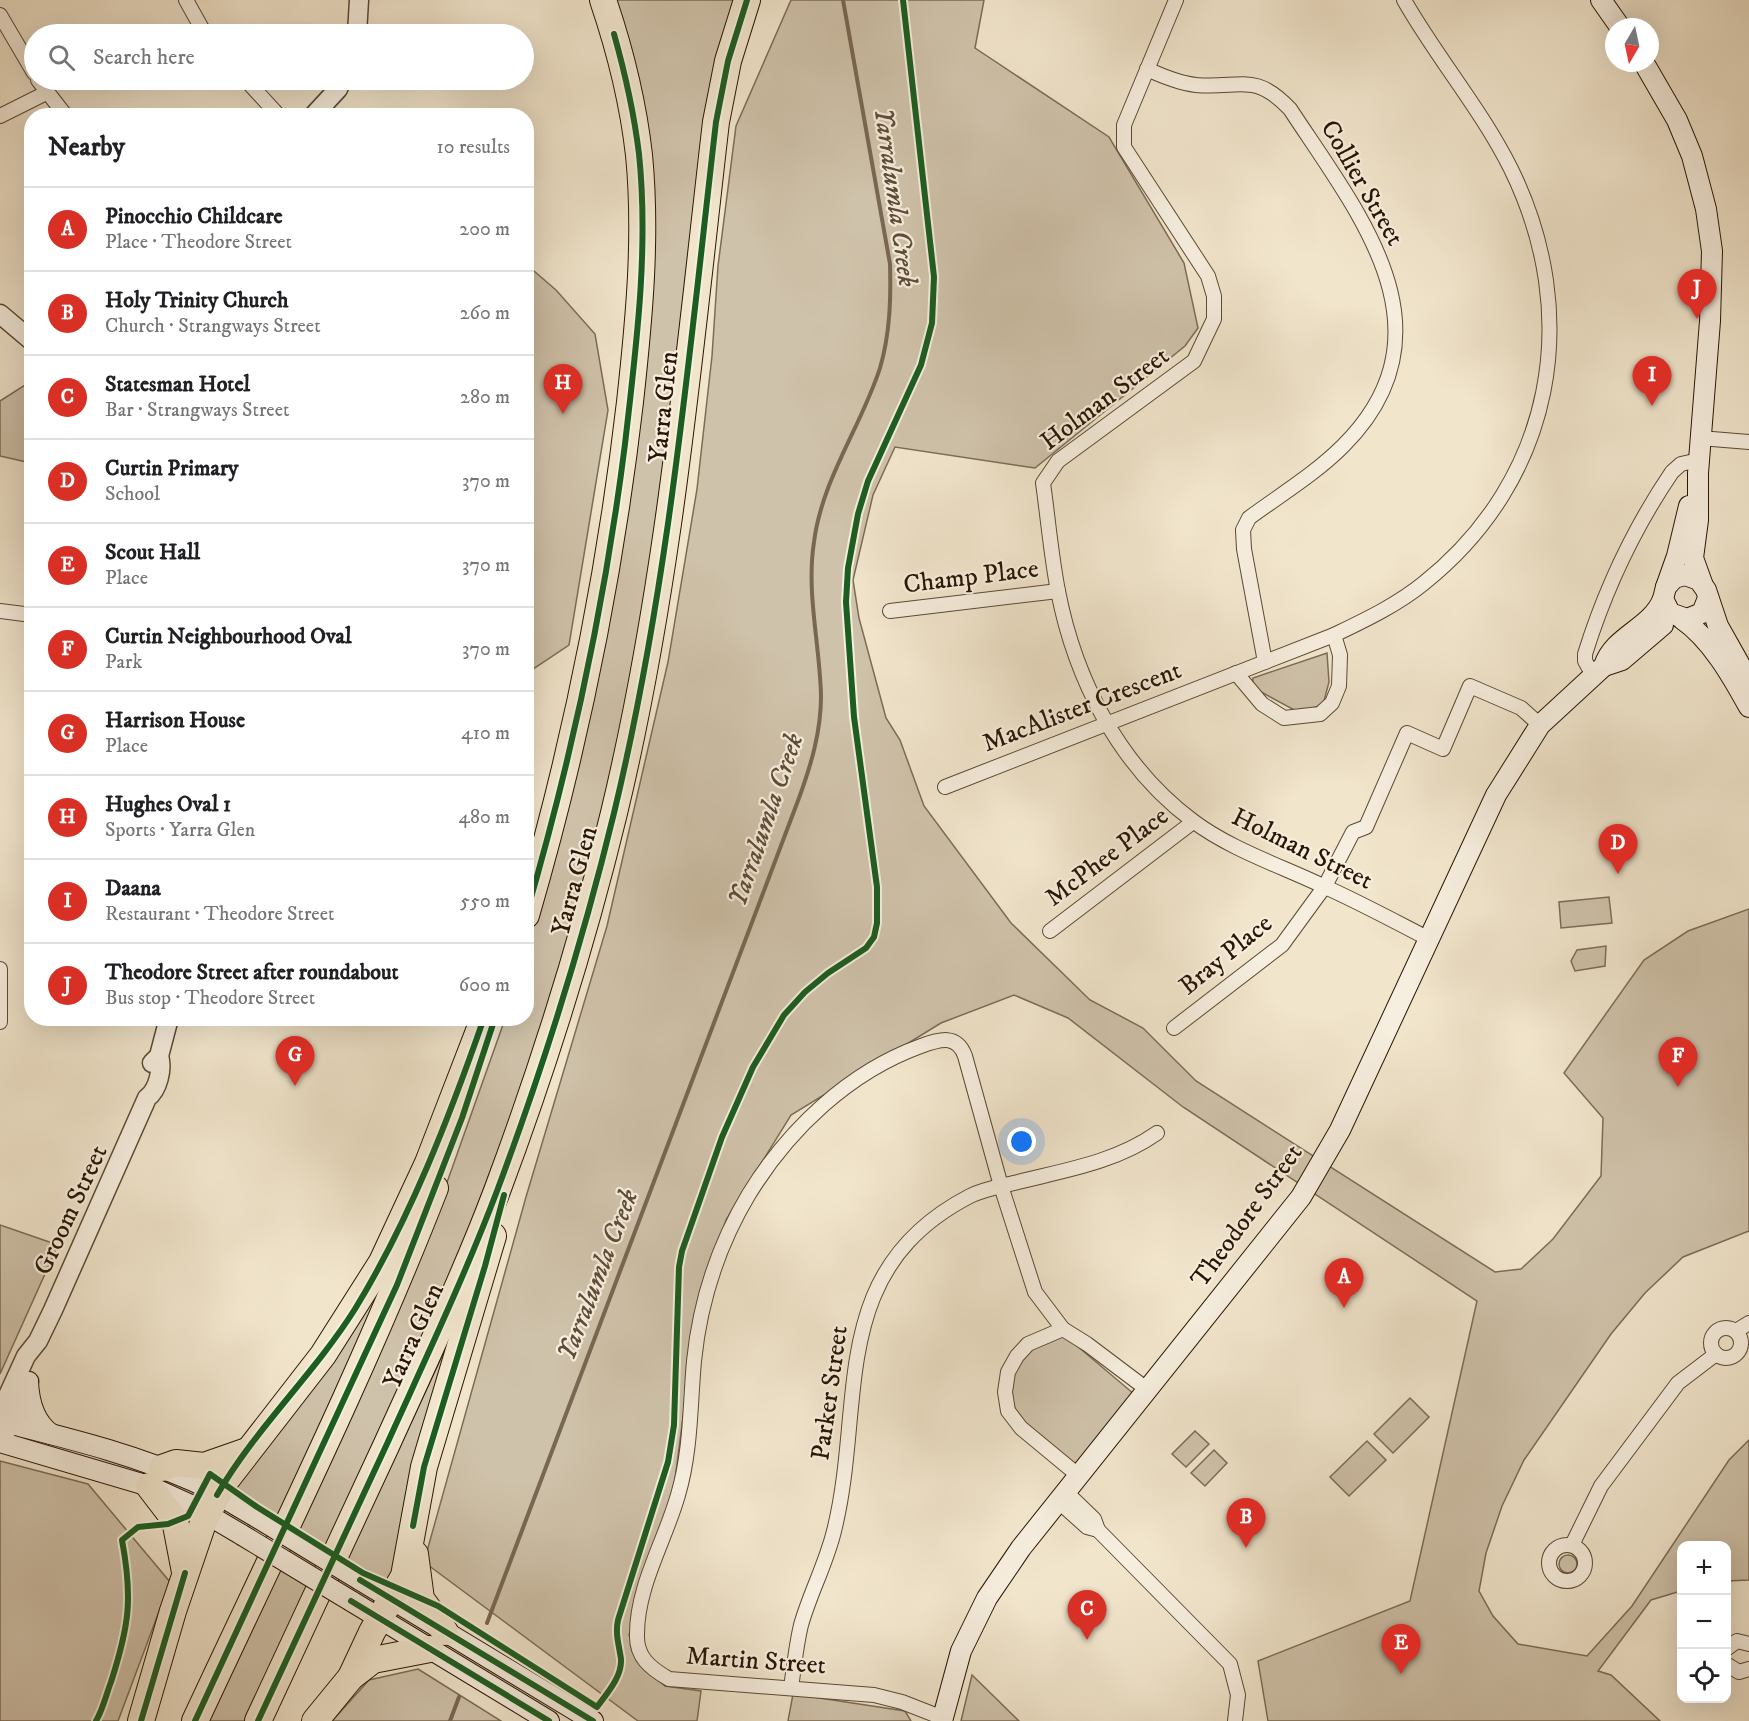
<!DOCTYPE html>
<html lang="en">
<head>
<meta charset="utf-8">
<style>
	:root { --surface:#fff; --page:#f2f2f2; --text:#202124; --muted:#757577; --line:#e0e0e0; --accent:#d93025 }
	body { margin:0; font-family:"IM FELL DW Pica",serif; background:var(--page); color:var(--text) }
	.controls { position:absolute; right:18px; bottom:18px; display:grid; overflow:hidden; border-radius:12px; box-shadow:0 6px 24px #0002 }
	.controls button { width:54px; height:54px; display:grid; place-items:center; padding:0; border:0; border-bottom:2px solid var(--line); background:var(--surface); color:var(--text); font:30px sans-serif }
	.compass { position:absolute; left:1605px; top:18px; width:54px; height:54px; border-radius:50%; background:var(--surface); box-shadow:0 6px 24px #0002; rotate:189deg }
	.you { position:absolute; left:1022px; top:1142px; width:21px; height:21px; margin:-15px; border:4px solid #fff; border-radius:50%; background:#1a73e8; box-shadow:0 0 0 9px #1a73e833 }
	.badge { display:grid; place-items:center; width:39px; height:39px; border-radius:50%; background:var(--accent); color:#fff; font-size:20px; font-weight:700 }
	.pin { position:absolute; translate:-50% -50px; filter:drop-shadow(0 2px 3px #0008) }
	.pin::after { content:''; position:absolute; top:32px; width:21px; height:18px; background:inherit; clip-path:polygon(0 0,100% 0,50% 100%) }
	.list { margin:0; padding:0; list-style:none }
	h2 { display:flex; justify-content:space-between; align-items:center; height:78px; margin:0; padding:0 24px; font-size:26px }
	h2 small { font-size:20px; font-weight:400; color:var(--muted) }
	.list li { display:grid; grid-template-columns:39px 1fr auto; gap:18px; align-items:center; box-sizing:border-box; height:84px; padding:0 24px; border-top:2px solid var(--line) }
	.list b { display:block; font-size:22px; white-space:nowrap }
	.list p { margin:0; font-size:20px; white-space:nowrap; color:var(--muted) }
	.list em { font-size:20px; font-style:normal; color:var(--muted) }
	.icon { flex:none; width:33px; height:33px; fill:none; stroke:currentColor; stroke-width:2; stroke-linecap:round; stroke-linejoin:round }
	.map { position:relative; flex:none; width:1749px; height:1721px; overflow:hidden }
	.search { position:absolute; background:var(--surface); box-shadow:0 6px 24px #0002; left:24px; top:24px; width:510px; height:66px; display:flex; align-items:center; gap:15px; box-sizing:border-box; padding:0 21px; border-radius:33px; color:var(--muted); font-size:22px }
	.panel { position:absolute; background:var(--surface); box-shadow:0 6px 24px #0002; left:24px; top:108px; width:510px; height:918px; border-radius:24px }
	.map>svg:first-child { display:block }
	.green { fill:#cfc2aa; stroke:#7c6c56; stroke-width:1.5 }
	.lines { fill:none; stroke-linecap:round; stroke-linejoin:round }
	.stream { stroke:#786753; stroke-width:4 }
	.minor-casing { stroke:#5b4935; stroke-width:16 }
	.tertiary-casing { stroke:#5b4935; stroke-width:21 }
	.secondary-casing { stroke:#291503; stroke-width:22 }
	.motorway-casing { stroke:#291503; stroke-width:28 }
	.minor { stroke:#f6eede; stroke-width:14 }
	.tertiary { stroke:#f6eede; stroke-width:18 }
	.secondary { stroke:#f6eede; stroke-width:20 }
	.motorway { stroke:#f1e5cc; stroke-width:26 }
	.secondary-bridge-casing { stroke:#291503; stroke-width:22; stroke-linecap:butt }
	.secondary-bridge { stroke:#f6eede; stroke-width:20 }
	.cycleway-casing { stroke:#f6eede; stroke-width:10 }
	.cycleway { stroke:#1b5e20; stroke-width:6 }
	.labels { text-anchor:middle; dominant-baseline:central; stroke-width:4.5; stroke-linejoin:round; paint-order:stroke }
	.street-label { font-size:26px; fill:#291503; stroke:#f6eede }
	.water-label { font-size:27px; font-style:italic; fill:#5e4c38; stroke:#f6eede }
</style>
</head>
<body>
<div class="map">
<svg width="1749" height="1721" viewBox="0 0 1749 1721">
	<rect width="100%" height="100%" fill="#f1e5cc"/>
	<filter id="stains"><feTurbulence type="fractalNoise" baseFrequency=".00333" numOctaves="4"/><feColorMatrix values="0 0 0 0 .2 0 0 0 0 .09 0 0 0 0 .02 0 0 0 .5 -.17"/></filter>
	<radialGradient id="worn" r=".72"><stop offset=".6" stop-color="#630" stop-opacity="0"/><stop offset="1" stop-color="#630" stop-opacity=".3"/></radialGradient>
	<!-- green -->
	<g class="green">
		<path d="M611,0H739L674,450L600,843L521,1090L460,1252L413,1361L245,1721H204L439,1205L505,1019L526,1018L527,950L556,844L649,263Z"/>
		<path d="M791,0H984L975,48L1109,137L1184,263L1198,328L1185,346L1035,468L895,447L873,495L853,580L859,618L886,718L900,740L924,806L1011,923L1090,1000L1143,1028L1196,1081L1495,1272L1521,1269L1553,1239L1601,1176L1603,1118L1564,1073L1644,960L1688,931L1749,909V1231L1683,1257L1645,1293L1611,1334L1524,1460L1502,1506L1486,1553L1479,1591L1493,1616L1518,1644L1587,1656L1632,1606L1729,1460L1749,1440V1580L1727,1581L1726,1546H1682L1681,1591L1651,1600L1598,1671L1611,1675L1660,1721H1268L1258,1661L1410,1601L1477,1301L1183,1107L1068,1018L1014,995L941,1023L791,1115L726,1220L696,1316L673,1495L629,1635L641,1664L665,1686L701,1691L697,1721H638L424,1562L526,1197L607,926L668,662L697,489L712,356L718,266L736,126Z"/>
		<path d="M527,265L556,290L595,334L608,410L569,645L527,673Z"/>
		<path d="M25,385L31,395V463L0,456V401Z"/>
		<path d="M1327,653L1329,682L1323,705L1298,712L1252,687L1253,678Z"/>
		<path d="M1609,897L1612,923L1561,928L1559,902Z"/>
		<path d="M1606,946L1605,966L1575,971L1571,961L1577,950Z"/>
		<path d="M0,1225L58,1245L0,1374Z"/>
		<path d="M408,1231L278,1518L234,1488Z"/>
		<path d="M1057,1329L1134,1394L1077,1468C1016,1417 972,1391 1057,1329Z"/>
		<path d="M450,1339L392,1583L347,1560Z"/>
		<path d="M1410,1398L1429,1417L1393,1453L1374,1434Z"/>
		<path d="M1195,1431L1209,1444L1186,1467L1172,1454Z"/>
		<path d="M1367,1441L1386,1460L1349,1496L1330,1477Z"/>
		<path d="M1214,1450L1227,1463L1205,1486L1191,1473Z"/>
		<path d="M0,1461L88,1484L170,1582L118,1721H0Z"/>
		<circle cx="1568" cy="1564" r="9"/>
		<path d="M418,1669L501,1721H332L369,1680Z"/>
		<path d="M972,1675L1019,1721H961Z"/>
		<path d="M793,1694L905,1711L911,1721H788Z"/>
	</g>
	<g class="lines">
		<!-- stream -->
		<g class="stream">
			<path d="M487,1623L799,798C811,765 821,732 821,696C820,645 806,593 814,542C822,479 861,427 880,368C890,334 891,299 890,264L843,0"/>
			<path d="M450,1721L459,1697"/>
		</g>
		<!-- minor casing -->
		<g class="minor-casing">
			<g id="minor">
				<path d="M186,0L205,34"/>
				<path d="M1176,0L1124,125V147L1208,276L1214,296V319L1194,361L1058,461L1043,483C1048,518 1051,555 1058,591C1075,679 1119,766 1193,821C1230,849 1281,866 1323,886C1359,902 1394,921 1429,939"/>
				<path d="M0,15L34,73"/>
				<path d="M1147,69C1162,76 1179,83 1196,85C1240,89 1254,71 1290,109C1358,213 1458,331 1343,446C1315,474 1280,495 1249,518L1243,530L1244,549L1265,662"/>
				<path d="M38,80L66,116"/>
				<path d="M246,80L279,116"/>
				<path d="M0,116L46,93"/>
				<path d="M1700,438L1749,442"/>
				<path d="M0,611L32,615"/>
				<path d="M890,611L1058,591"/>
				<path d="M1236,673L1262,704L1284,718L1320,714L1332,703L1339,686L1340,655L1334,635"/>
				<path d="M1593,675L1585,661V654C1605,590 1634,528 1672,472L1681,464L1699,460"/>
				<path d="M945,787L1334,635C1365,620 1397,605 1424,583C1554,479 1583,316 1511,169C1481,109 1437,58 1404,0"/>
				<path d="M1050,931L1193,822"/>
				<path d="M0,969V1022"/>
				<path d="M1174,1028L1282,945L1325,886L1353,832L1366,827L1407,733L1443,749L1470,686L1521,708L1540,725"/>
				<circle cx="1726" cy="1343" r="15"/>
				<path d="M1063,1329L1028,1344L1017,1356L1008,1372L1005,1392L1008,1411L1021,1428L1079,1476"/>
				<path d="M1736,1331L1749,1323"/>
				<path d="M1066,1492L1094,1519L1098,1530L1230,1664L1238,1695L1235,1721"/>
				<path d="M1058,1501L1087,1527L1098,1530"/>
				<circle cx="1567" cy="1563" r="18"/>
				<path d="M1572,1545L1601,1486L1678,1383L1716,1354"/>
				<path d="M1726,1649L1737,1641L1749,1644"/>
				<path d="M1726,1664L1739,1672L1749,1669"/>
				<path d="M791,1688C794,1667 796,1646 801,1625C810,1593 826,1564 834,1531C866,1403 825,1271 970,1196C984,1189 1002,1186 1018,1182C1066,1170 1116,1162 1157,1133"/>
				<path d="M943,1718L902,1702L874,1695L669,1679C650,1668 636,1657 637,1634C637,1586 665,1541 678,1495C691,1451 690,1406 694,1361C700,1302 719,1244 749,1194C789,1129 849,1072 921,1046C940,1039 957,1034 965,1056L1001,1186L1035,1292L1063,1329L1087,1344L1148,1390"/>
			</g>
		</g>
		<!-- tertiary casing -->
		<g class="tertiary-casing">
			<g id="tertiary">
				<path d="M357,34L359,0"/>
				<path d="M313,116L338,89L342,80"/>
				<path d="M0,314L32,341"/>
				<path d="M152,1063L159,1056L169,1018"/>
				<path d="M0,1413L26,1356L38,1341L53,1310L147,1098C158,1090 163,1069 159,1056"/>
				<path d="M3,1434L13,1424L29,1381"/>
			</g>
		</g>
		<!-- secondary casing -->
		<g class="secondary-casing">
			<g id="secondary">
				<path d="M1601,0L1620,27"/>
				<path d="M1644,63L1677,120L1692,156L1706,209L1712,251L1710,321L1698,473V520L1693,558L1702,583"/>
				<path d="M1666,587L1677,556L1689,506"/>
				<path d="M1708,598L1702,613L1687,619L1670,613L1663,599L1666,587L1674,578L1685,575L1699,580L1706,590L1718,626L1749,681"/>
				<path d="M1682,619C1711,639 1732,676 1749,707"/>
				<path d="M1604,666L1622,660L1663,625"/>
				<path d="M28,1382C29,1403 34,1422 51,1434"/>
				<path d="M0,1421C66,1438 131,1453 193,1481C213,1490 233,1504 253,1515"/>
				<path d="M0,1442L149,1486L193,1506L242,1535"/>
				<path d="M360,1580L593,1721"/>
				<path d="M351,1601L549,1721"/>
				<path d="M942,1721L961,1651L987,1598L1021,1548L1301,1197L1340,1130L1496,795L1540,725L1604,666C1614,635 1651,629 1663,599"/>
			</g>
		</g>
		<!-- motorway casing -->
		<g class="motorway-casing">
			<g id="motorway">
				<path d="M526,915C575,747 610,575 630,402C639,320 647,237 639,155C633,102 620,50 603,0"/>
				<path d="M162,1468L176,1463L204,1466L247,1451"/>
				<path d="M149,1486L175,1520L185,1572"/>
				<path d="M415,1554L421,1599L445,1632"/>
				<path d="M351,1677L372,1632L404,1576L424,1467L493,1236"/>
				<path d="M141,1721L173,1611L203,1523L223,1484L323,1355L382,1262L428,1163L484,1018"/>
				<path d="M195,1721C277,1545 364,1370 435,1188"/>
				<path d="M258,1721C301,1629 343,1537 386,1446C424,1362 464,1278 497,1191C543,1068 583,941 614,813C669,585 689,354 716,122L728,61L747,0"/>
				<path d="M315,1721L351,1677L373,1660L430,1649"/>
			</g>
		</g>
		<!-- minor -->
		<use href="#minor" class="minor"/>
		<!-- tertiary -->
		<use href="#tertiary" class="tertiary"/>
		<!-- secondary -->
		<use href="#secondary" class="secondary"/>
		<!-- motorway -->
		<use href="#motorway" class="motorway"/>
		<!-- secondary-bridge casing -->
		<g class="secondary-bridge-casing">
			<g id="secondary-bridge">
				<path d="M253,1515L360,1580"/>
				<path d="M242,1535L351,1601"/>
			</g>
		</g>
		<!-- secondary-bridge -->
		<use href="#secondary-bridge" class="secondary-bridge"/>
		<!-- cycleway casing -->
		<g class="cycleway-casing">
			<g id="cycleway">
				<path d="M526,915C571,761 605,603 625,444C636,348 649,250 639,154C634,113 625,73 614,34"/>
				<path d="M217,1495C255,1429 314,1374 355,1309C410,1219 449,1118 484,1018"/>
				<path d="M413,1526L424,1467L485,1266L504,1195"/>
				<path d="M360,1580L593,1721"/>
				<path d="M351,1601L549,1721"/>
				<path d="M96,1721C103,1709 106,1695 111,1682C129,1626 133,1599 122,1540L138,1527L168,1524L188,1516L210,1474L257,1507L363,1573L438,1606L597,1707C607,1693 622,1677 621,1659C619,1645 615,1634 618,1620L668,1462L674,1425L679,1267L682,1251L722,1137L753,1067L784,1015L805,992L828,973L866,948L874,937L877,923V887L854,717L846,602L848,568L858,514L868,481L921,365L932,323L934,277L903,0"/>
				<path d="M141,1721L185,1573"/>
				<path d="M195,1721L397,1285L462,1118L495,1018"/>
				<path d="M258,1721C301,1629 343,1537 386,1446C424,1362 464,1278 497,1191C543,1068 583,941 614,813C669,585 689,354 716,122L728,61L747,0"/>
			</g>
		</g>
		<!-- cycleway -->
		<use href="#cycleway" class="cycleway"/>
	</g>
	<g class="labels">
		<!-- street labels -->
		<g class="street-label">
			<text transform="translate(1362 183) rotate(60)">Collier Street</text>
			<text transform="translate(1105 399) rotate(-37)">Holman Street</text>
			<text transform="translate(664 407) rotate(-84)">Yarra Glen</text>
			<text transform="translate(971 577) rotate(-7)">Champ Place</text>
			<text transform="translate(1082 707) rotate(-21)">MacAlister Crescent</text>
			<text transform="translate(1302 849) rotate(26)">Holman Street</text>
			<text transform="translate(1107 857) rotate(-37)">McPhee Place</text>
			<text transform="translate(575 881) rotate(-75)">Yarra Glen</text>
			<text transform="translate(1226 955) rotate(-39)">Bray Place</text>
			<text transform="translate(71 1210) rotate(-65)">Groom Street</text>
			<text transform="translate(1247 1216) rotate(-54)">Theodore Street</text>
			<text transform="translate(414 1336) rotate(-66)">Yarra Glen</text>
			<text transform="translate(830 1393) rotate(-82)">Parker Street</text>
			<text transform="translate(756 1661) rotate(4)">Martin Street</text>
		</g>
		<!-- water labels -->
		<g class="water-label">
			<text transform="translate(895 197) rotate(82)">Yarralumla Creek</text>
			<text transform="translate(766 820) rotate(-71)">Yarralumla Creek</text>
			<text transform="translate(598 1275) rotate(-69)">Yarralumla Creek</text>
		</g>
	</g>
	<rect width="100%" height="100%" filter="url(#stains)"/>
	<rect width="100%" height="100%" fill="url(#worn)"/>
</svg>
<div class="controls">
<button>+</button>
<button>−</button>
<button><svg class="icon" aria-label="locate" viewBox="0 0 24 24"><circle cx="12" cy="12" r="6"/><path d="M12 2v4M12 18v4M2 12h4M18 12h4"/></svg></button>
</div>
<svg class="compass" viewBox="-18 -18 36 36"><path d="M0-13l5 13h-10z" fill="#e53935"/><path d="M0 13l5-13h-10z" fill="#757577"/></svg>
<div class="you"></div>
<div class="pin badge" style="left:1344px;top:1308px">A</div>
<div class="pin badge" style="left:1246px;top:1548px">B</div>
<div class="pin badge" style="left:1087px;top:1640px">C</div>
<div class="pin badge" style="left:1618px;top:874px">D</div>
<div class="pin badge" style="left:1401px;top:1674px">E</div>
<div class="pin badge" style="left:1678px;top:1087px">F</div>
<div class="pin badge" style="left:295px;top:1086px">G</div>
<div class="pin badge" style="left:563px;top:414px">H</div>
<div class="pin badge" style="left:1652px;top:406px">I</div>
<div class="pin badge" style="left:1697px;top:319px">J</div>
<div class="search"><svg class="icon" aria-label="search" viewBox="0 0 24 24"><circle cx="10" cy="10" r="6"/><path d="M15 15l6 6"/></svg>Search here</div>
<section class="panel">
<h2>Nearby<small>10 results</small></h2>
<ul class="list">
<li><span class="badge">A</span><div><b>Pinocchio Childcare</b><p>Place · Theodore Street</p></div><em>200 m</em></li>
<li><span class="badge">B</span><div><b>Holy Trinity Church</b><p>Church · Strangways Street</p></div><em>260 m</em></li>
<li><span class="badge">C</span><div><b>Statesman Hotel</b><p>Bar · Strangways Street</p></div><em>280 m</em></li>
<li><span class="badge">D</span><div><b>Curtin Primary</b><p>School</p></div><em>370 m</em></li>
<li><span class="badge">E</span><div><b>Scout Hall</b><p>Place</p></div><em>370 m</em></li>
<li><span class="badge">F</span><div><b>Curtin Neighbourhood Oval</b><p>Park</p></div><em>370 m</em></li>
<li><span class="badge">G</span><div><b>Harrison House</b><p>Place</p></div><em>410 m</em></li>
<li><span class="badge">H</span><div><b>Hughes Oval 1</b><p>Sports · Yarra Glen</p></div><em>480 m</em></li>
<li><span class="badge">I</span><div><b>Daana</b><p>Restaurant · Theodore Street</p></div><em>550 m</em></li>
<li><span class="badge">J</span><div><b>Theodore Street after roundabout</b><p>Bus stop · Theodore Street</p></div><em>600 m</em></li>
</ul>
</section>
</div>
</body>
</html>
